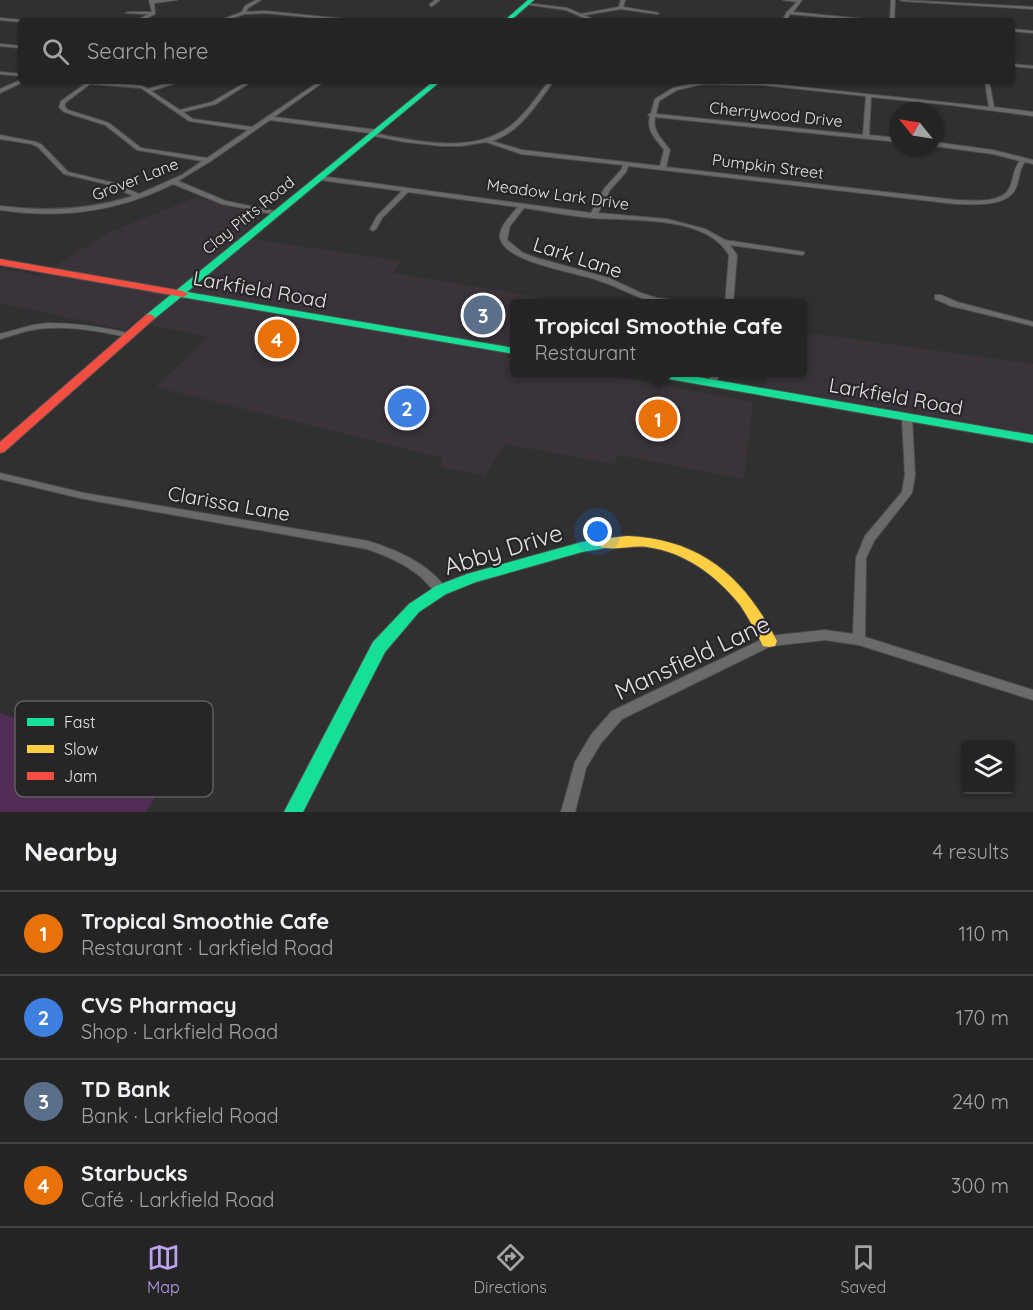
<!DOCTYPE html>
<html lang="en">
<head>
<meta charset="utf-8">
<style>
	:root { --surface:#242424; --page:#303031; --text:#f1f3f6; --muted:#a3a4a6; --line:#414141; --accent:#bca0f2 }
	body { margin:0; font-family:Quicksand,sans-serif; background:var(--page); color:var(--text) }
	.controls { position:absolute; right:18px; bottom:18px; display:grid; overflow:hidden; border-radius:6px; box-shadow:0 2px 4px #0004 }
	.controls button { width:54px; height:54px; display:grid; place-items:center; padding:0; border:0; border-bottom:2px solid var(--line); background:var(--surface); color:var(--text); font:30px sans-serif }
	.compass { position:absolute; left:889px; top:102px; width:54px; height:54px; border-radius:50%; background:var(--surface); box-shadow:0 2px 4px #0004; rotate:300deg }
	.you { position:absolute; left:598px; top:532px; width:21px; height:21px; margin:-15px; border:4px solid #fff; border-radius:50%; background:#1a73e8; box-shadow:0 0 0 9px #1a73e833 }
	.badge { display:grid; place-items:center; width:39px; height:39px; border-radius:50%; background:var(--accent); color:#fff; font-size:20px; font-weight:700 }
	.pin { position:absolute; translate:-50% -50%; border:3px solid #fff; box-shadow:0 2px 6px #0006 }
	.popup { position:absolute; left:510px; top:299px; width:297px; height:78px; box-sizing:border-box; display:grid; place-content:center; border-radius:6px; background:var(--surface); filter:drop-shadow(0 2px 4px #0005); font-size:20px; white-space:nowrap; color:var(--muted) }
	.popup b { font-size:22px; color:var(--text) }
	.popup::after { content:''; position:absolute; left:50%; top:100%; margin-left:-12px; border:12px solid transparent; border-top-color:var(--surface) }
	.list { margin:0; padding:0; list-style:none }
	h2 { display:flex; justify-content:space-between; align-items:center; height:78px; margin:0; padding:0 24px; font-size:26px }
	h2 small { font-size:20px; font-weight:400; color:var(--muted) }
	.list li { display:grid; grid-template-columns:39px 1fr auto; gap:18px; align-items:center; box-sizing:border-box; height:84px; padding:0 24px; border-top:2px solid var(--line) }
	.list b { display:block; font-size:22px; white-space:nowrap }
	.list p { margin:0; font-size:20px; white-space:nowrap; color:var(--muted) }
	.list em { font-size:20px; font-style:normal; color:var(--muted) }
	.icon { flex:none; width:33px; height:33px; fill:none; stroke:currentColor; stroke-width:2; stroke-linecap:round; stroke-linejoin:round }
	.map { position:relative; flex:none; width:1033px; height:812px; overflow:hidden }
	.search { position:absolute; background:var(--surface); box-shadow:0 2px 4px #0004; left:18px; right:18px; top:18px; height:66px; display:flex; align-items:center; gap:15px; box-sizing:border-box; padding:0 21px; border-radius:6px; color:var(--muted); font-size:22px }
	.sheet { height:414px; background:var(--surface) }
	nav { display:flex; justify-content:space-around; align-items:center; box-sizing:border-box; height:84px; border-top:2px solid var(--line); background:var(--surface); font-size:16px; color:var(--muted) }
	nav a { display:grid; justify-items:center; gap:3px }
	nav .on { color:var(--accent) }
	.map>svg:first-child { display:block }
	.built { fill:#3a343a }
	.green { fill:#512d56 }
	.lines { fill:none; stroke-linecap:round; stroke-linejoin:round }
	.street-casing { stroke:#4e4d4e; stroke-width:2 }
	.fast-casing { stroke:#4e4d4e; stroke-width:2 }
	.slow-casing { stroke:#4e4d4e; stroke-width:2 }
	.jam-casing { stroke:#4e4d4e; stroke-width:2 }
	.street { fill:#6b6a6b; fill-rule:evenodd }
	.fast { fill:#16e098; fill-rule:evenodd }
	.slow { fill:#ffcf43; fill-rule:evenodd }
	.jam { fill:#f24e42; fill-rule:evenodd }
	.labels { text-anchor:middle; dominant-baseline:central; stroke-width:4.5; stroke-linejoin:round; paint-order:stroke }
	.far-street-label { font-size:16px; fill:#e5e3e5; stroke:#272527 }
	.street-label { font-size:20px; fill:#e5e3e5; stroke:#272527 }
	.near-street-label { font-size:24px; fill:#e5e3e5; stroke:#272527 }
	.key { fill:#272527; stroke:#605e60; stroke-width:1.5 }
	.key-label { font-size:16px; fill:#e5e3e5 }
</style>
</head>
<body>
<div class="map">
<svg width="1033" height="812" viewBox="0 0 1033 812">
	<rect width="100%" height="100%" fill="#303030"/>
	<!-- built -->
	<g class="built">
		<path d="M197,197L230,207L264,213L238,237L400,261L394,273L537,297L534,303L514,304V341L506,355L514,357V372L596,373L753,402L744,479L618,455L614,464L504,444L485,476L441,467V458L156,387L208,337L133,321L126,330L0,303V269L40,276L107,233Z"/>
		<path d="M802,332L1033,364V434L765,387L768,373L802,372Z"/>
	</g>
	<!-- green -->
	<path class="green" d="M0,713L172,770L146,812H0Z"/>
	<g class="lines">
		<!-- street casing -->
		<g class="street-casing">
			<g id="street">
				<path d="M149,0H177L154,3L155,14L141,21H136L148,14L126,13L128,12H152Z"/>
				<path d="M256,0H261L248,8L246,12L265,11L364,21H349L265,13L244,14L224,21H218L242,12L245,6Z"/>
				<path d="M435,0H440L432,6H430V4Z"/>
				<path d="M621,0H625L623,7L659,13L657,14L621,9L584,15L596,21H591L566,10L524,4L526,3L567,8L581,14L619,7Z"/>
				<path d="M783,0H802L793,12L883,21H867L790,14L786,21H782L787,12L797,2Z"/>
				<path d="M891,0H895L894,21H890Z"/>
				<path d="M900,0L1033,7V9L902,1Z"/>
				<path d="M0,18L21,20L23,21L21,22L0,20Z"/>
				<path d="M1012,29L1033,31V33L1012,31Z"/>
				<path d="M0,44L21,46V48L0,46Z"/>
				<path d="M1012,64L1033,66V68L1012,66Z"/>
				<path d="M0,72L21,74V76L0,74Z"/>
				<path d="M21,80L25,81L0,93V89Z"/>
				<path d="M66,81H86L142,86L148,89L175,81H182L151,91L180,110L212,102L248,81H253L216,104L183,112L193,119L252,127L320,81H325L274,117L377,130L380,132L377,134L270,120L211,161L178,181L226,201L279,212V214L277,215L222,204L173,184C117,212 61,219 0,210V206C46,212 88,210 133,196L110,185L64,174L38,147L32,144L0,139V135L36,142L42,145L68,172L114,183L139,194L182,175L202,161L137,150L105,125L64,112L59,107L61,101L85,84ZM90,84L141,88L189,121L248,130L207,158L141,148L109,123L68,110L65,107V103Z"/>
				<path d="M549,81H554C537,103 521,132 492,141L522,150L660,166L664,150C656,139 646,131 650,116L648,115L651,113L655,99L673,88L703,82L762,83L989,107L985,81H989L994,107L1033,112V116L950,105L871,97L869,135L898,138V142L655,117C652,131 662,139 670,150L666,167L956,200C971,200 1002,205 1010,187C1014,178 1013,169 1020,161L993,154L934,146V142L993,150L1033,160V164L1025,162C1019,169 1020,176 1017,185C1010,208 975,204 956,204L628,166L626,172L610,190L598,213L667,219L705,229L725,240L804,252V254L802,255L730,245L737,255L733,304H725L729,255C706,215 632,221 592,218C570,216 547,211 524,208L510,226L507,240L523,253L537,258L609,278L641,293L657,298L688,302L692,304C679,304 667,305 655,302C636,298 621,288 603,282C578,272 516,265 502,243C494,231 511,215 518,207L408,192L382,218L376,229L373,231L370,229L377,216L402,191L320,180L317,178L320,176L591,213L604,189L621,170L623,165L521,154L486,142L461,146H442L405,142L369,135L372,133C417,141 476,156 514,123C528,111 538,95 549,81ZM703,84L762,85L866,96L863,135L656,114L659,101L677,90Z"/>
				<path d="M935,295H941L957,302L1033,322V326L951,306L935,299Z"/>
				<path d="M48,323C75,323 101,327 128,333L132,335L128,337C97,331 64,324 32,330C21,332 11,336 0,339V334L33,325Z"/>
				<path d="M712,372H720L716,383L712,386L708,383Z"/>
				<path d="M907,415L912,418L915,475L912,493L874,541L866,558L865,637L1033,690V700L859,645L825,640L771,646L622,719L601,743L586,768L575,812H561L575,762L591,735L612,711L769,636L825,630L853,634L856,558L865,536L902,492L905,475L902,418Z"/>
				<path d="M0,473L84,493L368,541C397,550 430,564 447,590L445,593C435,595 429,585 422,578C406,564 387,556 367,549L84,499L0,479Z"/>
			</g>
		</g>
		<!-- fast casing -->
		<g class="fast-casing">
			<g id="fast">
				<path d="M528,0H534L510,21H504Z"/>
				<path d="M434,81H441L187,292L514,348V354L181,297L154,319H146L145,317L146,315Z"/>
				<path d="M641,372H669L1033,435V443L646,375Z"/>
				<path d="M606,538L611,539L613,543L611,547L582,552L476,582L446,594L419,612L385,652L303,812H284L373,642L409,604L436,586L467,574L582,542Z"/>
			</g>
		</g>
		<!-- slow casing -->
		<g class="slow-casing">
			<path id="slow" d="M627,536C701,539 744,577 777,641L775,646L769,647L763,646C756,632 749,618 740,605C717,576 685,552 647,547C632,545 615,551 601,547L599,543L601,539Z"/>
		</g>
		<!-- jam casing -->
		<g class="jam-casing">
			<g id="jam">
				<path d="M0,259L183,291L188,294L183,297L0,265Z"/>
				<path d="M150,314L155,317L154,319L4,452L0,453V442L146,315Z"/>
			</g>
		</g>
		<!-- street -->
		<use href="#street" class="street"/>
		<!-- fast -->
		<use href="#fast" class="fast"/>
		<!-- slow -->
		<use href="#slow" class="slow"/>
		<!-- jam -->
		<use href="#jam" class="jam"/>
	</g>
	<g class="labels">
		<!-- far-street labels -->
		<g class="far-street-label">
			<text transform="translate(776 114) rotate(6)">Cherrywood Drive</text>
			<text transform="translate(768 166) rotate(7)">Pumpkin Street</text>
			<text transform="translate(135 179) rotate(-21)">Grover Lane</text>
			<text transform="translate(558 194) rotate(8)">Meadow Lark Drive</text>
			<text transform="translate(248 215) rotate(-39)">Clay Pitts Road</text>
		</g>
		<!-- street labels -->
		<g class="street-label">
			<text transform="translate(578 257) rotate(18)">Lark Lane</text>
			<text transform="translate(260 289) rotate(10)">Larkfield Road</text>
			<text transform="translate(896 396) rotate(10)">Larkfield Road</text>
			<text transform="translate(229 503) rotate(10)">Clarissa Lane</text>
		</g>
		<!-- near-street labels -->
		<g class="near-street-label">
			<text transform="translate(503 549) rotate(-17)">Abby Drive</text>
			<text transform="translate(692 657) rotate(-25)">Mansfield Lane</text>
		</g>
	</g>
	<!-- legend -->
	<rect x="15" y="701" width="198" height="96" rx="9" class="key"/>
	<rect x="27" y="718" width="27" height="8" fill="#16e098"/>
	<rect x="27" y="745" width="27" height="8" fill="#ffcf43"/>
	<rect x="27" y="772" width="27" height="8" fill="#f24e42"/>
	<g class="key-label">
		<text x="64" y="728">Fast</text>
		<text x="64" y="755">Slow</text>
		<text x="64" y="782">Jam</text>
	</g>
</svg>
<div class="controls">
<button><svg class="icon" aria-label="layers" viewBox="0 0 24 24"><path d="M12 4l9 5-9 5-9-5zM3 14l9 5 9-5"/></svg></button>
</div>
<svg class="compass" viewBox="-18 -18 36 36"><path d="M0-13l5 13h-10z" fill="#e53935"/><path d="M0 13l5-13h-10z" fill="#a3a4a6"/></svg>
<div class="you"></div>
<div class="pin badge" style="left:658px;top:419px;background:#e8710a">1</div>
<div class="popup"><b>Tropical Smoothie Cafe</b>Restaurant</div>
<div class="pin badge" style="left:407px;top:408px;background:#3f7fe0">2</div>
<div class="pin badge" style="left:483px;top:315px;background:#5c6f8a">3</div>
<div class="pin badge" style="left:277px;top:339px;background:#e8710a">4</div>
<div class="search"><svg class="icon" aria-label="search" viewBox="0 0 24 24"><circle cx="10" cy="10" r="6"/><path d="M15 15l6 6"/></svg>Search here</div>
</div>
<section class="sheet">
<h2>Nearby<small>4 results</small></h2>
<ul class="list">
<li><span class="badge" style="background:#e8710a">1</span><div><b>Tropical Smoothie Cafe</b><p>Restaurant · Larkfield Road</p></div><em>110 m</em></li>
<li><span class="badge" style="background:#3f7fe0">2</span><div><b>CVS Pharmacy</b><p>Shop · Larkfield Road</p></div><em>170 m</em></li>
<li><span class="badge" style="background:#5c6f8a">3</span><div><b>TD Bank</b><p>Bank · Larkfield Road</p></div><em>240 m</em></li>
<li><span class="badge" style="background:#e8710a">4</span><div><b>Starbucks</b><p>Café · Larkfield Road</p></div><em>300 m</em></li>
</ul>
</section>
<nav>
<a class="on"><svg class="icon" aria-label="map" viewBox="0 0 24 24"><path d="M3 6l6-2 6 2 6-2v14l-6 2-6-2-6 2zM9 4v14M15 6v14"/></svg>Map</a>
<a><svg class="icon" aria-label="directions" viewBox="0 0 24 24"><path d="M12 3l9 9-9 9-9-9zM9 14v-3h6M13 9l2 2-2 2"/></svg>Directions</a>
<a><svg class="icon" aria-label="saved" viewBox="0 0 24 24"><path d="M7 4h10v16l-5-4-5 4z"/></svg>Saved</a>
</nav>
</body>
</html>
